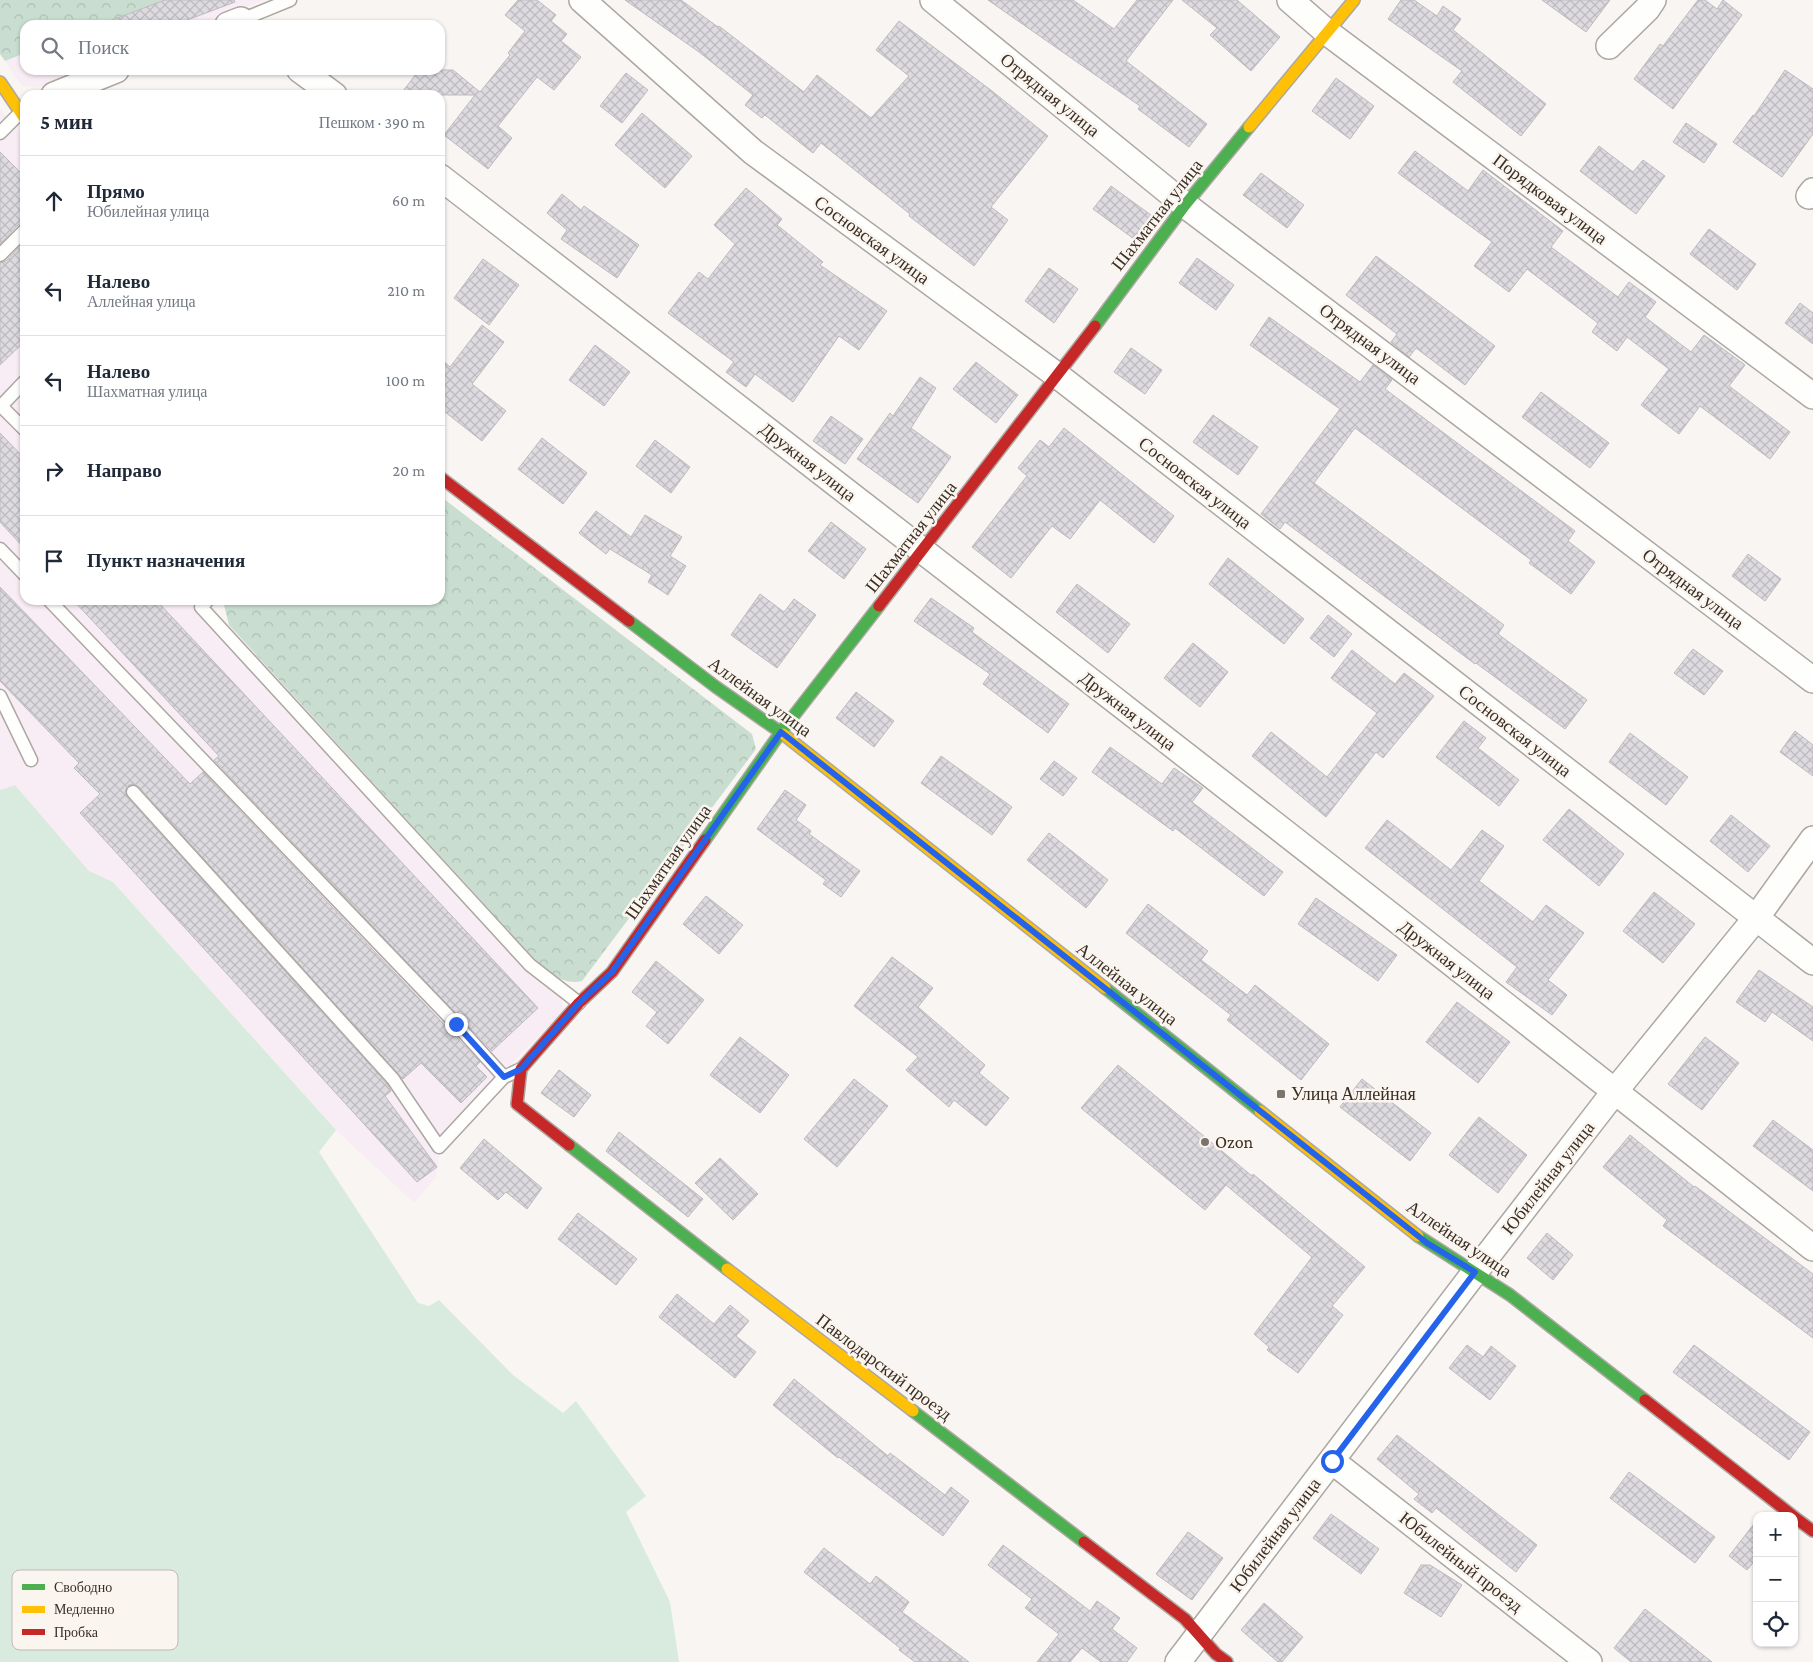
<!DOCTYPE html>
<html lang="ru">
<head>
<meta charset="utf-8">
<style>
	:root { --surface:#fff; --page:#f6f6f7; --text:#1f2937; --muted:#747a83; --line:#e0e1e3 }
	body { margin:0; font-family:"Crimson Pro",serif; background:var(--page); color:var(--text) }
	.controls { position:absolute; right:15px; bottom:15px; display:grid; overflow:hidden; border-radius:10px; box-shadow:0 1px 4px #0004 }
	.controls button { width:45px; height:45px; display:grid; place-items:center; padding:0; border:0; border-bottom:1px solid var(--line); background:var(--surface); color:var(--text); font:25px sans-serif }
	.stop { position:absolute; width:15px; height:15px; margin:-11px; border:4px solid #2563eb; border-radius:50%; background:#fff }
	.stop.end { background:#2563eb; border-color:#fff; box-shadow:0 1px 5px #0008 }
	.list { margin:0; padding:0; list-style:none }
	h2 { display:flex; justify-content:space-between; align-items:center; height:65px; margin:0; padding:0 20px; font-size:21px }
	h2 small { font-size:16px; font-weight:400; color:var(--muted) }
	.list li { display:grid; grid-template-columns:32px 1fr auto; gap:15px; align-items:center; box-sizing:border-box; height:90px; padding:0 20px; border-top:1px solid var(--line) }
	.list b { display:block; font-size:19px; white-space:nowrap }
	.list p { margin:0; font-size:16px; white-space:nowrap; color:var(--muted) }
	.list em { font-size:16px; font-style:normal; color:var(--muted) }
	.icon { flex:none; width:28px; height:28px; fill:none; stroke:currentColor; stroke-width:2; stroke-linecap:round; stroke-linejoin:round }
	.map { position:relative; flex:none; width:1813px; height:1662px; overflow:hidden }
	.search { position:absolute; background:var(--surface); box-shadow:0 1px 4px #0004; left:20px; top:20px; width:425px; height:55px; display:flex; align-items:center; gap:12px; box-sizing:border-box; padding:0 18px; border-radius:15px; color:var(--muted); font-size:19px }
	.panel { position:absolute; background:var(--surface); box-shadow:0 1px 4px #0004; left:20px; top:90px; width:425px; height:515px; border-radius:15px }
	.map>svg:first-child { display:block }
	.industrial { fill:#f9edf5 }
	.green { fill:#d9ebde }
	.forest { fill:url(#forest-crowns) }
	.building { fill:url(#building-cross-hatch); stroke:#bebbc0 }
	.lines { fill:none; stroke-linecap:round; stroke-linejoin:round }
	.lane-casing { stroke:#ada7a2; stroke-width:15 }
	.street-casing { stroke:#ada7a2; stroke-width:28 }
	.fast-casing { stroke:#ada7a2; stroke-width:14 }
	.slow-casing { stroke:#ada7a2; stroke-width:14 }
	.jam-casing { stroke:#ada7a2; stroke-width:14 }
	.lane { stroke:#fefefd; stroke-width:12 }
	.street { stroke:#fefefd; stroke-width:25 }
	.fast { stroke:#4caf50; stroke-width:11 }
	.slow { stroke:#ffc107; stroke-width:11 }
	.jam { stroke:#c62828; stroke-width:11 }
	.route { stroke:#2563eb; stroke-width:6 }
	.poi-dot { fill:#7c746c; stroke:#fbf5f0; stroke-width:2 }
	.labels { text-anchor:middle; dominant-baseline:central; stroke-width:5; stroke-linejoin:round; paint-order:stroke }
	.street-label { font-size:18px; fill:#392e24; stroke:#fbf5f0 }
	.poi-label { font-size:18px; fill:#392e24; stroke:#fbf5f0; text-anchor:start }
	.key { fill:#fbf5f0; stroke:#c1b9b3; stroke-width:1 }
	.key-label { font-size:14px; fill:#392e24 }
</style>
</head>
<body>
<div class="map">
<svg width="1813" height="1662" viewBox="0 0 1813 1662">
	<defs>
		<pattern id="forest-crowns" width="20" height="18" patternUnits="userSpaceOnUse" patternTransform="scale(1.25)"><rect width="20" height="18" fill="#c9ded0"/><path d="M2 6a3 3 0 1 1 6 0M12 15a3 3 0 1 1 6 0" fill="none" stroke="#adbfb2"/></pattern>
		<pattern id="building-cross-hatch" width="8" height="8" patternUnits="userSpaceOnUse" patternTransform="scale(1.25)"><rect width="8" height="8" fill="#dddae0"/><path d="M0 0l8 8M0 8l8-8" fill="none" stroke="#bebbc0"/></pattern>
	</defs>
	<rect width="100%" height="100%" fill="#f8f5f3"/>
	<!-- industrial -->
	<g class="industrial">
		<path d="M165,0H265L200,25H99Z"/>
		<path d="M25,53V70H82L39,87L22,86L5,61Z"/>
		<path d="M0,109L25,138V600H206L532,957L556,977L564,1010L443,1135L436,1177L414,1203L336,1130L113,882L89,871L15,785L0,790Z"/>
	</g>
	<!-- green -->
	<path class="green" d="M15,785L89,871L113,882L336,1130L319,1152L418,1303L429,1306L439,1300L513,1375L563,1413L576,1401L646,1496L626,1512L670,1602L679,1662H0V790Z"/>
	<!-- forest -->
	<g class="forest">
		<path d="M0,0H165L99,25H25V53L5,61L0,54Z"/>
		<path d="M440,496L752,734L756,749L582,981C560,986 547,969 532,957L229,625L224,605L225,600H440Z"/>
	</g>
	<!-- building -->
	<g class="building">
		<path d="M165,0H234L235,2L174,25H105L104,23Z"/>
		<path d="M518,0H537L556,15L551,21L567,34L561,41L581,57L554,90L537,77L498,126L512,138L488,169L444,135L475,95H400L419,70H453L480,92L510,55L508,53L525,31L505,15Z"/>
		<path d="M625,0H681L718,27L719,26L804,92L817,75L871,118L909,76L876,50L899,21L992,91L1048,136L991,207L1008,220L974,266L909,216L910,214L821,143L813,153L765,115L762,118L745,105L753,95L699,52Z"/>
		<path d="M988,0H1073L1114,29L1137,0H1173L1126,61L1207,124L1189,147L1138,109L1140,106Z"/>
		<path d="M1182,0H1237L1280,37L1251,71L1210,35L1217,28Z"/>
		<path d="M1401,0H1414L1437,16L1443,6L1461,19L1453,30L1546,104L1521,136L1453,82L1462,71L1388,19Z"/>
		<path d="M1542,0H1610L1586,32Z"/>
		<path d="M1698,0H1705L1717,9L1723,0L1742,15L1673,109L1634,79L1660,44L1663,46Z"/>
		<path d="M1785,70L1813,89V134L1782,177L1733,142L1753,115L1754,116Z"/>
		<path d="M626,73L648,90L622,123L600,106Z"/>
		<path d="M1336,78L1374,106L1350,139L1312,111Z"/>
		<path d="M642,113L692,156L665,188L615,145Z"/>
		<path d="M1686,123L1717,144L1704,163L1673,142Z"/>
		<path d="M1599,146L1633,172L1643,160L1665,176L1636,214L1580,171Z"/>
		<path d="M1415,151L1468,191L1483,170L1563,231L1551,247L1618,297L1629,282L1656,302L1645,317L1691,352L1704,335L1745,365L1729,386L1790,432L1770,459L1700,406L1679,434L1641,405L1669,369L1627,337L1617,351L1592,332L1598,323L1527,269L1509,292L1474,266L1492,242L1398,173Z"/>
		<path d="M0,152L25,177V222L19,224L0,244Z"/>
		<path d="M1261,173L1304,205L1287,228L1243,195Z"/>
		<path d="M1111,186L1151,215L1134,239L1093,209Z"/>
		<path d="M746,188L782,219L777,225L823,262L820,265L887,311L859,350L839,336L793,402L755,374L746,387L726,372L734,362L668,313L699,272L708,279L735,244L714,225Z"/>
		<path d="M562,194L581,210L584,206L639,245L617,278L561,239L567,230L547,213Z"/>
		<path d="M1709,229L1756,264L1737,290L1690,254Z"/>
		<path d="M25,241V341L0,365V263L6,261Z"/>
		<path d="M1376,256L1495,346L1465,385L1416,348L1409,357L1391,342L1397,334L1346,295Z"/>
		<path d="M1197,258L1234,285L1216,310L1179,283Z"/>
		<path d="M483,259L519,285L489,325L454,298Z"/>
		<path d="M1049,268L1078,289L1054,323L1025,301Z"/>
		<path d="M1800,303L1813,313V344L1785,323Z"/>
		<path d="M1269,317L1360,382L1373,365L1392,380L1385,389L1575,531L1568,541L1595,562L1571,594L1529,563L1531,560L1355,428L1314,483L1504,625L1498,634L1587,700L1565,729L1476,663L1475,664L1285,522L1280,529L1261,514L1340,409L1250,345Z"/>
		<path d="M482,325L504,342L472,384L506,411L482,441L440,408V358L450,367Z"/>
		<path d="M595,345L630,372L604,406L569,380Z"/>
		<path d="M1131,348L1162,370L1145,394L1114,372Z"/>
		<path d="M976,362L1018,395L996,423L953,389Z"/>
		<path d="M920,377L936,388L911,428L951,457L918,503L857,459L890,413L893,416Z"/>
		<path d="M1541,392L1609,443L1590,468L1522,417Z"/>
		<path d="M1213,415L1258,447L1238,475L1193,442Z"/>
		<path d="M831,416L863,439L845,464L813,441Z"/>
		<path d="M1064,428L1174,516L1154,543L1100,500L1070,539L1052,526L1011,578L972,547L1027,476L1018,468L1040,440L1049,447Z"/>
		<path d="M0,433L25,459V549L0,522Z"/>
		<path d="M542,438L587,473L563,504L518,469Z"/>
		<path d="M655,440L690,467L671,493L636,466Z"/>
		<path d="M596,511L631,537L645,515L682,537L670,556L686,566L668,595L648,582L652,575L610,549L606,554L579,533Z"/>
		<path d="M831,522L866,549L844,579L808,551Z"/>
		<path d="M1748,554L1781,579L1765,601L1732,576Z"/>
		<path d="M1228,558L1304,619L1284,644L1209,584Z"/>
		<path d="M1077,584L1130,624L1108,653L1056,612Z"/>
		<path d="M0,587L190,784L203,772L480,1062L476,1066L487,1077L461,1103L421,1063L403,1079L139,787L132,784L127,786L125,793L127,797L387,1084L391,1091L385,1096L437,1167L417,1182L80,813L100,794L74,768L79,763L0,681Z"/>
		<path d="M760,594L784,612L794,599L816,615L777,668L731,635Z"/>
		<path d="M931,598L974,628L972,632L1069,704L1048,733L983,684L990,674L914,621Z"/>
		<path d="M73,600H156L538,1008L492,1051L214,760L219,756Z"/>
		<path d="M1328,615L1352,634L1334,657L1310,638Z"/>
		<path d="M1193,643L1228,672L1200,707L1164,678Z"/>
		<path d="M1693,649L1723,671L1704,695L1674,673Z"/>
		<path d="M1352,650L1395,684L1404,673L1434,696L1383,758L1376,752L1326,817L1252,756L1271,732L1327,777L1377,713L1331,678Z"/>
		<path d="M856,692L894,721L874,747L836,718Z"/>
		<path d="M1464,721L1486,738L1478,748L1519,780L1499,806L1436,757Z"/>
		<path d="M1795,731L1813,745V776L1780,752Z"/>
		<path d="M1630,733L1688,777L1666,805L1609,762Z"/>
		<path d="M1110,747L1162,784L1174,768L1203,788L1192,802L1283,872L1264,896L1175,828L1173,831L1092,772Z"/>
		<path d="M941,756L1012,807L992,835L921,783Z"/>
		<path d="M1054,761L1077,778L1063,796L1040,779Z"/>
		<path d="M785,790L806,805L796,820L811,831L809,834L860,871L841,897L823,884L826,880L757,829Z"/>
		<path d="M1569,809L1624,854L1599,886L1543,840Z"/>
		<path d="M1731,815L1770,846L1748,872L1710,841Z"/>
		<path d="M1387,820L1451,870L1482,830L1504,846L1479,881L1533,922L1546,905L1584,933L1548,980L1567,995L1552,1015L1506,982L1517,967L1365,848Z"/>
		<path d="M1049,833L1108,880L1086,908L1027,860Z"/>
		<path d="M1654,892L1695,924L1663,963L1623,931Z"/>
		<path d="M706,896L743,925L719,954L683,924Z"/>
		<path d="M1316,898L1397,955L1378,981L1298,924Z"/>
		<path d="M1148,904L1208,951L1201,960L1247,995L1255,985L1329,1044L1301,1080L1227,1020L1231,1015L1126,933Z"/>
		<path d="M892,957L933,988L918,1007L985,1065L979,1073L1009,1098L986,1126L954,1100L949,1107L906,1070L918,1057L854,1006Z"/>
		<path d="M656,961L704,1000L668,1044L646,1026L657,1012L632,992Z"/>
		<path d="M1759,970L1813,1007V1041L1772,1012L1765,1022L1736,1002Z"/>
		<path d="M1457,1002L1510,1042L1478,1083L1426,1042Z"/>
		<path d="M740,1037L789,1075L760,1113L710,1075Z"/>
		<path d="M1705,1037L1739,1063L1702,1110L1668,1084Z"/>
		<path d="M1118,1065L1252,1176L1253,1174L1365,1267L1332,1306L1343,1315L1298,1373L1267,1350L1269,1347L1254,1334L1312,1257L1226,1185L1205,1210L1081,1108Z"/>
		<path d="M559,1070L591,1095L574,1117L541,1093Z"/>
		<path d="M854,1079L888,1106L837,1167L804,1139Z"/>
		<path d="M1362,1079L1431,1133L1410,1161L1340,1107Z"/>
		<path d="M1479,1117L1527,1155L1498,1193L1449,1155Z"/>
		<path d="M1773,1120L1813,1150V1191L1753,1146Z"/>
		<path d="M619,1132L703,1199L688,1217L606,1151Z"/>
		<path d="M1630,1135L1694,1187L1695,1186L1813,1274V1338L1663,1226L1667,1220L1603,1167Z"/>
		<path d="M484,1139L542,1188L527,1209L506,1192L498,1200L460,1168Z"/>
		<path d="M720,1158L758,1194L733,1220L695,1183Z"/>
		<path d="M578,1213L637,1259L616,1285L558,1239Z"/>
		<path d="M1547,1233L1573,1255L1553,1280L1527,1258Z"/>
		<path d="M677,1294L714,1324L730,1305L749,1321L736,1336L756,1352L735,1378L659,1317Z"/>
		<path d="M1467,1345L1483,1357L1491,1346L1516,1366L1490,1400L1449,1368Z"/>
		<path d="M1694,1345L1810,1432L1789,1460L1673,1372Z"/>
		<path d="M794,1379L888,1456L890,1453L945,1495L951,1487L969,1501L943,1536L839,1457L838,1458L773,1405Z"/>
		<path d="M1397,1435L1537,1545L1516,1572L1436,1508L1432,1513L1414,1499L1419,1494L1377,1459Z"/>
		<path d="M1629,1472L1715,1537L1695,1563L1610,1498Z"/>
		<path d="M1331,1514L1379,1549L1361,1574L1313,1538Z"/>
		<path d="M1757,1520V1558L1747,1570L1729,1556Z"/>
		<path d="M1188,1532L1223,1558L1192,1600L1156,1574Z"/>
		<path d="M1003,1545L1090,1611L1097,1601L1120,1618L1112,1629L1137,1648L1127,1662H1101L1082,1648L1070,1662H1037L1059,1634L1025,1608L1032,1599L988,1565Z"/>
		<path d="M824,1548L870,1584L876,1576L909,1602L902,1612L969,1662H915L899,1650L900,1648L804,1572Z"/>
		<path d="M1421,1565H1430L1462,1585L1441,1617L1404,1593Z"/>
		<path d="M1264,1603L1303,1637L1282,1662H1278L1241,1630Z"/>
		<path d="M1645,1609L1712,1662H1631L1614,1648Z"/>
	</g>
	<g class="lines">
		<!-- lane casing -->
		<g class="lane-casing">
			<g id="lane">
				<path d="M241,20L290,0"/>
				<path d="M0,133L20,113"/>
				<path d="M0,255L25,230"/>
				<path d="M25,381L1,406L25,430"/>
				<path d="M0,549L25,575"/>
				<path d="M49,600L456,1024L504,1077L521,1069"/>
				<path d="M208,600L201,607L530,965L579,1003"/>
				<path d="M0,696L31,760"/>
				<path d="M133,792L393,1079L439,1147L504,1077"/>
			</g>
		</g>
		<!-- street casing -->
		<g class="street-casing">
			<g id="street">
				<path d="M582,0L753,152L1058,376L1813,962"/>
				<path d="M933,0L1185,205L1813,680"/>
				<path d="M1290,0L1328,33L1813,396"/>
				<path d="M228,25L241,20L244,25"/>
				<path d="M1609,46L1647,9L1653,0"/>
				<path d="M300,70L334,95"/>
				<path d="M54,95L116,70"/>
				<path d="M440,177C899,532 1358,887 1813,1248"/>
				<path d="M1809,196L1813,191"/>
				<path d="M1332,1461L1589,1662"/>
				<path d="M1178,1662L1475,1272L1615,1091L1756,918L1813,839"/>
			</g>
		</g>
		<!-- fast casing -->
		<g class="fast-casing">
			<g id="fast">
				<path d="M1095,326L1185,205L1249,127"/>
				<path d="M629,621L716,687L783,734"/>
				<path d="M705,840L781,732L879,606"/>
				<path d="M1105,988L1260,1111"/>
				<path d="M569,1145L727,1269"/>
				<path d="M1418,1236L1510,1295L1645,1400"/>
				<path d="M913,1411L1084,1542"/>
			</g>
		</g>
		<!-- slow casing -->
		<g class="slow-casing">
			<g id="slow">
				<path d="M0,82L25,119"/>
				<path d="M1249,127L1354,0"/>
				<path d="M783,734L1105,988"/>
				<path d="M1260,1111L1418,1236"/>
				<path d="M727,1269L913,1411"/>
			</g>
		</g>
		<!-- jam casing -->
		<g class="jam-casing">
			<g id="jam">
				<path d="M440,477L629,621"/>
				<path d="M879,606L1095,326"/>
				<path d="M569,1145L517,1104L521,1069L579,1003L612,972L705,840"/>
				<path d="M1645,1400L1793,1516"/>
				<path d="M1794,1517L1813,1531"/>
				<path d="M1084,1542L1185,1619L1216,1654L1227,1662"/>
			</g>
		</g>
		<!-- lane -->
		<use href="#lane" class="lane"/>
		<!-- street -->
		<use href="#street" class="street"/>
		<!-- fast -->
		<use href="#fast" class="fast"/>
		<!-- slow -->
		<use href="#slow" class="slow"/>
		<!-- jam -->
		<use href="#jam" class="jam"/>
	</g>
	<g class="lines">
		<!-- route -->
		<path class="route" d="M456,1024L504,1077L521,1069L579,1003L612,972L781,732L1427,1243L1475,1272L1332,1461"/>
	</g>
	<!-- markers -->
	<g class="poi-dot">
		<rect x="1276" y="1089" width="10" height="10" rx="2.5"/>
		<circle cx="1205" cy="1142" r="5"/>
	</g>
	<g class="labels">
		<!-- street labels -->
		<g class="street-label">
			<text transform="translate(1050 95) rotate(39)">Отрядная улица</text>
			<text transform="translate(1550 199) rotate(37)">Порядковая улица</text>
			<text transform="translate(1157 215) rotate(-52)">Шахматная улица</text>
			<text transform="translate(872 240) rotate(36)">Сосновская улица</text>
			<text transform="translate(1370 344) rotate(37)">Отрядная улица</text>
			<text transform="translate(808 462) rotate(38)">Дружная улица</text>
			<text transform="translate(1195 483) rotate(38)">Сосновская улица</text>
			<text transform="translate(911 537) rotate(-52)">Шахматная улица</text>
			<text transform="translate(1693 589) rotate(37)">Отрядная улица</text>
			<text transform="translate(760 697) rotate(36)">Аллейная улица</text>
			<text transform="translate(1128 711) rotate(38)">Дружная улица</text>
			<text transform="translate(1515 731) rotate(38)">Сосновская улица</text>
			<text transform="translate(668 862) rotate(-55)">Шахматная улица</text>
			<text transform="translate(1447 960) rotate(38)">Дружная улица</text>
			<text transform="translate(1127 984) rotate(38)">Аллейная улица</text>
			<text transform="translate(1548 1178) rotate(-52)">Юбилейная улица</text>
			<text transform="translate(1459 1239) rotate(34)">Аллейная улица</text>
			<text transform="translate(884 1367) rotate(37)">Павлодарский проезд</text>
			<text transform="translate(1275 1535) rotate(-53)">Юбилейная улица</text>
			<text transform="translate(1461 1562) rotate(38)">Юбилейный проезд</text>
		</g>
		<!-- poi labels -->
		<g class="poi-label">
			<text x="1291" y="1094">Улица Аллейная</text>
			<text x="1215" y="1142">Ozon</text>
		</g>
	</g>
	<!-- legend -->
	<rect x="12" y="1570" width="166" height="80" rx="8" class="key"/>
	<rect x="22" y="1584" width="23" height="6" fill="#4caf50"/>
	<rect x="22" y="1606" width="23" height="7" fill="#ffc107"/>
	<rect x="22" y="1629" width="23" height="6" fill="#c62828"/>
	<g class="key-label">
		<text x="54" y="1592">Свободно</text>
		<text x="54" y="1614">Медленно</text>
		<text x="54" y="1637">Пробка</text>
	</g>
</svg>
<div class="controls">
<button>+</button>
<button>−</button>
<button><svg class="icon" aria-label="locate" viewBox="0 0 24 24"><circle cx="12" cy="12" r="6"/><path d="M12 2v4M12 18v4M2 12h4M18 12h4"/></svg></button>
</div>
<div class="stop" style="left:1332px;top:1461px"></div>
<div class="stop end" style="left:456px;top:1024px"></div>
<div class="search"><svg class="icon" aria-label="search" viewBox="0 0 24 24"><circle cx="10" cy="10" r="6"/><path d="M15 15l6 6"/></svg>Поиск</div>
<section class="panel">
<h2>5 мин<small>Пешком · 390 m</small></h2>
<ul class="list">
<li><svg class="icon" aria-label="ahead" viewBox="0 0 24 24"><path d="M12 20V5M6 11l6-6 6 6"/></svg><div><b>Прямо</b><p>Юбилейная улица</p></div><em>60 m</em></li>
<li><svg class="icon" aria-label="left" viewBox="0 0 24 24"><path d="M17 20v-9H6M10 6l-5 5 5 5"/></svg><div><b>Налево</b><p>Аллейная улица</p></div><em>210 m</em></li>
<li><svg class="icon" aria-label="left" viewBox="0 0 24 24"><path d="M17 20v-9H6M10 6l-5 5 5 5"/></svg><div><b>Налево</b><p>Шахматная улица</p></div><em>100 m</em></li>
<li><svg class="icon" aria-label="right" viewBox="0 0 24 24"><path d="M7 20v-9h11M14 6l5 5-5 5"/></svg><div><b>Направо</b></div><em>20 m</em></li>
<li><svg class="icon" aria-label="arrive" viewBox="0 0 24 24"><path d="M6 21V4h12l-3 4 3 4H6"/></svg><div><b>Пункт назначения</b></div></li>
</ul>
</section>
</div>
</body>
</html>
